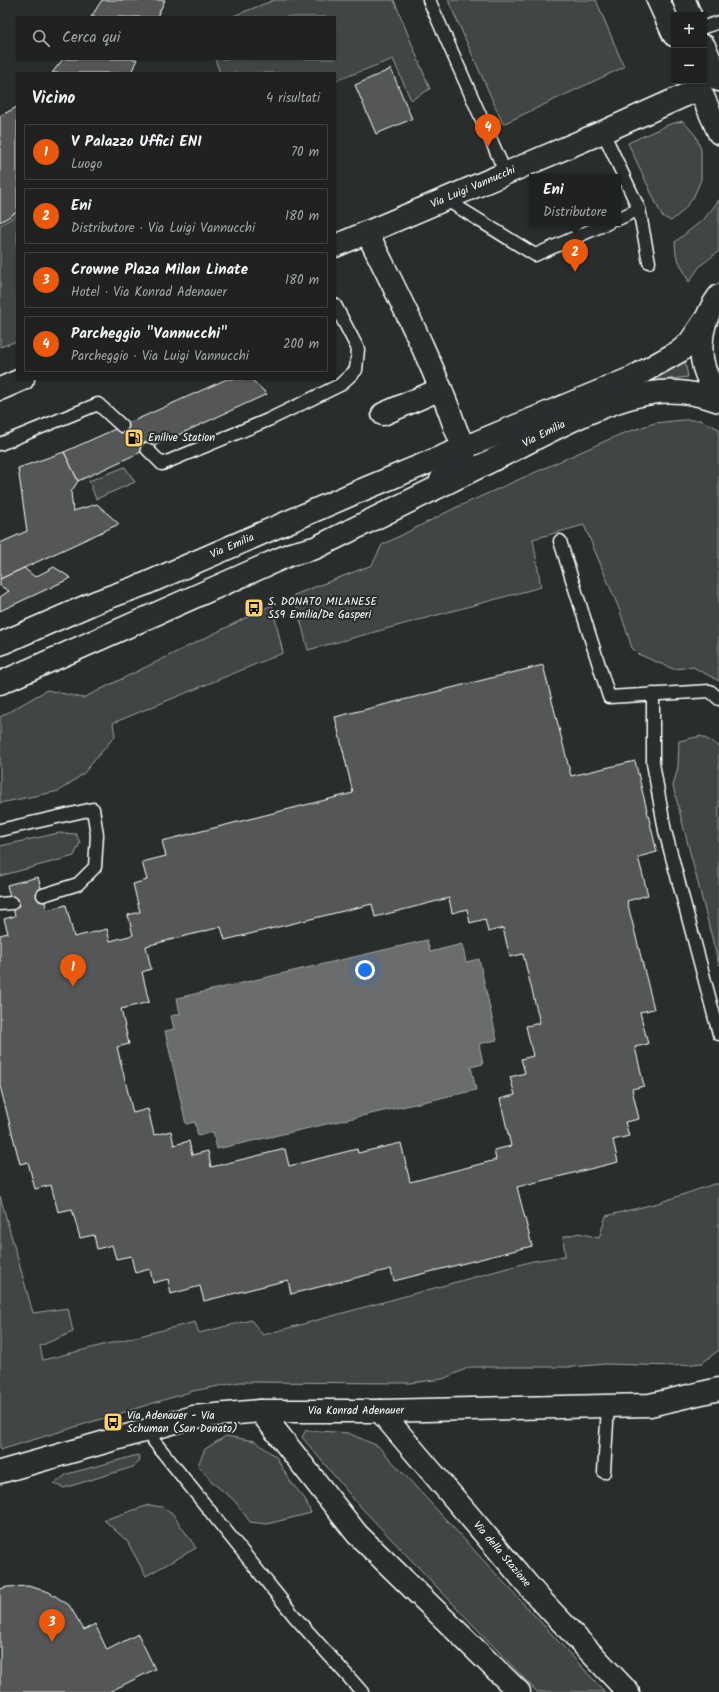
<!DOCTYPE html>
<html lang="it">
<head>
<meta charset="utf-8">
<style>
	:root { --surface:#202222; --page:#282a2a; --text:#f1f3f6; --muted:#a2a4a5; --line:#3d3f40; --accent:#ea580c }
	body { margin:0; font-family:Kalam,sans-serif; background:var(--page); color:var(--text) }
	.controls { position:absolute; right:12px; top:12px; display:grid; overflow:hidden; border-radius:0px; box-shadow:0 1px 3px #0004 }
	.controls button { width:36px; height:36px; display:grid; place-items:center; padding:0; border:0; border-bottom:1px solid var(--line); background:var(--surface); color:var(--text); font:20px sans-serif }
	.you { position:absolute; left:365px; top:970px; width:14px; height:14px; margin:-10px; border:3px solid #fff; border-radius:50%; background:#1a73e8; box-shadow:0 0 0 6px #1a73e833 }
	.badge { display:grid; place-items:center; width:26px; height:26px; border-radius:50%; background:var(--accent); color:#fff; font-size:13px; font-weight:700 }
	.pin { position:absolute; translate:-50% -33px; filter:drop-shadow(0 1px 2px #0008) }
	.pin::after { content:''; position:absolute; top:21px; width:14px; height:12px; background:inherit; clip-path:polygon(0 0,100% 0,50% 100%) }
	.popup { position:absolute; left:529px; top:174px; width:92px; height:52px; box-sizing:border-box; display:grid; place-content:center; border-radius:0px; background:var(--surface); filter:drop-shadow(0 1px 3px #0005); font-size:13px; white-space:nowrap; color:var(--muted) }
	.popup b { font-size:15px; color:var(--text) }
	.popup::after { content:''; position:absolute; left:50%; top:100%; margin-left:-8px; border:8px solid transparent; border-top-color:var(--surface) }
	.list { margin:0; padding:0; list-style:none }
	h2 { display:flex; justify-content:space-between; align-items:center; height:52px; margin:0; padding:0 16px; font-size:17px }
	h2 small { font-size:13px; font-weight:400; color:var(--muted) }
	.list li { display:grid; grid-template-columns:26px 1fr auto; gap:12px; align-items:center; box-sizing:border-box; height:56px; margin:0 8px 8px; padding:0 8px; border:1px solid var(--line); border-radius:0px }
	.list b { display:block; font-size:15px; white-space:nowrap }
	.list p { margin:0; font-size:13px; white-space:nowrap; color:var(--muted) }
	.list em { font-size:13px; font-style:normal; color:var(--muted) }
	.icon { flex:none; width:22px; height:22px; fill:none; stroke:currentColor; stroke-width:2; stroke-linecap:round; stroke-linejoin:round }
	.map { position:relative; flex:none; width:719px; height:1692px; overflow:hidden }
	.search { position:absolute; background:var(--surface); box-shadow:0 1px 3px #0004; left:16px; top:16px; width:320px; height:44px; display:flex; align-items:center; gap:10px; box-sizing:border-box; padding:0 14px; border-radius:0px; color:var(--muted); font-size:15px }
	.panel { position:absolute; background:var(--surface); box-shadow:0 1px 3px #0004; left:16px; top:72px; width:320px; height:308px; border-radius:0px }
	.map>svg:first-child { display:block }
	.green { fill:#414445; stroke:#a0a2a2 }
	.water { fill:#6a6c6d; stroke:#a6a7a7 }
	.building { fill:#555758; stroke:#fff; fill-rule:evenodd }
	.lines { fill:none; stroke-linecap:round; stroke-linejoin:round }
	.lane-casing { stroke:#fff; stroke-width:15 }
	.street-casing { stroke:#fff; stroke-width:25 }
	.secondary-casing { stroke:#fff; stroke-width:25 }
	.highway-casing { stroke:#fff; stroke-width:25 }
	.lane { stroke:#2a2d2e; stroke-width:12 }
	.street { stroke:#2a2d2e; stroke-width:22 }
	.secondary { stroke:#2a2d2e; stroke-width:22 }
	.highway { stroke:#2a2d2e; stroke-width:22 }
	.labels { text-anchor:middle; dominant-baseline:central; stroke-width:4; stroke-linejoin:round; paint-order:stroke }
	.street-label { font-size:11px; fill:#fff; stroke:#2a2d2e }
	.poi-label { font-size:11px; fill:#fff; stroke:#2a2d2e; text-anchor:start }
</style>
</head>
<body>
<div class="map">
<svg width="719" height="1692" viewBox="0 0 719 1692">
	<rect width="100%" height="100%" fill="#2a2d2e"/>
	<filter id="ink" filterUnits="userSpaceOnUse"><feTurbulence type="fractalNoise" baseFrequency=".025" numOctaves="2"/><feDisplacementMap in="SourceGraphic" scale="8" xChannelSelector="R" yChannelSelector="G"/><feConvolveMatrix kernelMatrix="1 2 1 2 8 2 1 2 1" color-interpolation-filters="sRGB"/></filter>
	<g filter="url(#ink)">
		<!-- green -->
		<g class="green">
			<path d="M274,0H394L430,89L411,100L393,59L335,81V73H220L215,59H335V17H231Z"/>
			<path d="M448,0H596L624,67L503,124Z"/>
			<path d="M683,121L696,136L701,150V180L693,198L682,212L671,221L662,216L628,143L670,124Z"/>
			<path d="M719,200V251L700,266L689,282L676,255L675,242L705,218Z"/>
			<path d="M17,215V341L0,347V225Z"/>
			<path d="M685,361L688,377L654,381L652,375Z"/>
			<path d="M683,420H700L719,429V681L693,667L673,669L638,654L632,648L620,611L584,525L533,539L541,587L308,650L294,595L372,565L382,545L455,508L621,434L655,423Z"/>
			<path d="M125,467L135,482L96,499L89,481Z"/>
			<path d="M272,605L283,653L113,723L115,736L83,774L59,791L0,803V717L47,690L83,698Z"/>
			<path d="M701,736L719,746V965L673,786L678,767L679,741Z"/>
			<path d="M59,833L76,834L80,843L74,856L0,876V846Z"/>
			<path d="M714,1184H719V1350L702,1363L675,1366L605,1364L573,1367H470L443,1379L410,1383L240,1382L193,1391L0,1450V1196L33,1313L68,1308L73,1332L40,1346L43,1360L195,1322L199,1333L251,1320L263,1335L533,1261L565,1256L563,1237L579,1233L599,1238L606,1216L658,1203Z"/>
			<path d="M306,1430L348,1433L378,1446L605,1692H537L356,1502L302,1437Z"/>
			<path d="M226,1436L255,1441L276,1457L290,1481L305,1499L311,1513L267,1524L250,1522L234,1500L213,1483L198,1465L205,1449Z"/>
			<path d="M138,1455L140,1461L133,1467L64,1488L54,1484L67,1474Z"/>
			<path d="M149,1505L162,1507L172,1513L196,1548L146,1576L127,1541L104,1520Z"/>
		</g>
		<!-- water -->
		<path class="water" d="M427,940L430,952L462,944L466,962L479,959L497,1040L479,1044L483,1064L471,1067L476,1090L217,1149L213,1132L198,1136L195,1122L186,1124L165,1031L174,1029L171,1016L180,1014L177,998Z"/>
		<!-- building -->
		<g class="building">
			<path d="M102,0H165L157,17H91Z"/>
			<path d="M63,59H137L131,73H52Z"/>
			<path d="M391,69L412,119L376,134L355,85Z"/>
			<path d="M17,107V212L0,222V116Z"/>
			<path d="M227,379H251L267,394L78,481L64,452Z"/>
			<path d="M64,452L78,481L71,492L73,511L97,504L119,524L0,579V543L27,531L18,468Z"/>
			<path d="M54,567L71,578L0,611V597L9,591L0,586V579L24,568L35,577Z"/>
			<path d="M543,665L571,776L635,761L657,852L638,857L648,895L627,901L654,1009L640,1012L648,1044L635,1047L644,1086L632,1089L639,1119L625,1122L629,1136L613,1140L618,1162L517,1187L532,1246L394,1281L391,1269L291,1294L288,1280L204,1301L200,1286L171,1294L168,1279L153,1283L150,1269L135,1273L131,1256L116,1259L112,1245L97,1249L94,1235L80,1238L72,1209L58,1212L51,1185L35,1189L28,1162L20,1164L0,1086V935L8,933L4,919L15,916L7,885L38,877L47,910L66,905L74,937L107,929L110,941L133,935L128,915L140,912L133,884L147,880L142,862L166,856L162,841L353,793L335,717ZM449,898L452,913L467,909L470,923L485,919L488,932L503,928L510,957L523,954L540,1023L526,1026L533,1056L521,1059L525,1073L510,1077L515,1095L500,1099L511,1146L494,1150L496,1160L410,1182L401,1143L358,1153L357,1149L289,1166L285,1149L211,1167L208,1151L192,1155L189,1141L174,1145L171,1131L154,1135L148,1109L133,1113L117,1047L129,1044L121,1009L149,1002L142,972L151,969L146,946L221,927L225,940L372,904L375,917Z"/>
			<path d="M28,1586L49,1592L69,1605L84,1630L95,1624L107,1650L138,1634L155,1669L109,1692H0V1589L7,1587Z"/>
		</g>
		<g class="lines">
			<!-- lane casing -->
			<g class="lane-casing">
				<g id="lane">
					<path d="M429,0L506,174"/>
					<path d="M704,27L719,22"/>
					<path d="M603,132L639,209L649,262"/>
					<path d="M445,199L535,255L608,223"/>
					<path d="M618,219L639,209"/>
					<path d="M0,444L98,404L122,426"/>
					<path d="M147,449L162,464L268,420L340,385L356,370L358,349L335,305"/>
					<path d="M560,541L609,697L710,691L719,699"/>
					<path d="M653,694V763L665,831L719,1034"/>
					<path d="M0,830L93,809L97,835L95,867L78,884L43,895"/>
					<path d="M0,904L12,903"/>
					<path d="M145,1430L295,1617L362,1692"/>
					<path d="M604,1472L608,1406"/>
				</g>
			</g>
			<!-- street casing -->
			<g class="street-casing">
				<g id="street">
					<path d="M658,0L674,35"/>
					<path d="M684,0L690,15"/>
					<path d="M704,46L719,80"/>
					<path d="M696,81L719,133"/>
					<path d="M367,232C398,296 432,360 455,427C459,438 467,449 464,462C462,472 449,476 441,480"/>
					<path id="s1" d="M335,246L603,132L699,89"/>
					<path d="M0,389L23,379"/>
					<path d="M383,414L441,389"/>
					<path id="s2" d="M380,1411L539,1598L628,1692"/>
				</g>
			</g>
			<!-- secondary casing -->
			<g class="secondary-casing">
				<g id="secondary">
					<path d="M719,296C698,324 693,366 719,394"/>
					<path id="s3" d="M0,644L96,602L145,584L357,492L632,378L680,351L690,342L705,320"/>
					<path id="s4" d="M0,683L291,554L315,548C380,516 445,483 511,451C550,431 608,399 651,393C674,389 697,393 719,401"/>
					<path id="s5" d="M0,1472L193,1417L260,1411H380L650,1405L719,1389"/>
				</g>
			</g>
			<!-- highway casing -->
			<g class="highway-casing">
				<path id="highway" d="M260,1411L357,1534L519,1692"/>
			</g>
			<!-- lane -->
			<use href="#lane" class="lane"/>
			<!-- street -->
			<use href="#street" class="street"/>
			<!-- secondary -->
			<use href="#secondary" class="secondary"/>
			<!-- highway -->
			<use href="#highway" class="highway"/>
		</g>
	</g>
	<!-- icons -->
	<defs>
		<g id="fuel-square" transform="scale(1)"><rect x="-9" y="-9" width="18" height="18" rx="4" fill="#ffd166" stroke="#2a2d2e"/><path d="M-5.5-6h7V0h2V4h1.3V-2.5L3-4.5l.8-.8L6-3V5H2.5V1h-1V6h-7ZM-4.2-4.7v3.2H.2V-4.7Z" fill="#111"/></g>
		<g id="bus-square" transform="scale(1)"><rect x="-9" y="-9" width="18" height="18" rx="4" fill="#ffd166" stroke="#2a2d2e"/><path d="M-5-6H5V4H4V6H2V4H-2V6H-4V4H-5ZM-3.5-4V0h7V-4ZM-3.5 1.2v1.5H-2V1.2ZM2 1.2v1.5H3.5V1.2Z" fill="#111"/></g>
	</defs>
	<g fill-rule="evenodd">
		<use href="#fuel-square" x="134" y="438"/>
		<use href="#bus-square" x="254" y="608"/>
		<use href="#bus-square" x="113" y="1422"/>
	</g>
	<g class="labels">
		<!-- street labels -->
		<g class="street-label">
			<text stroke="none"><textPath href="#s1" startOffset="150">Via Luigi Vannucchi</textPath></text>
			<text stroke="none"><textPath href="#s4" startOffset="599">Via Emilia</textPath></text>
			<text stroke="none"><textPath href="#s3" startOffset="252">Via Emilia</textPath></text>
			<text stroke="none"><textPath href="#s5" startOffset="364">Via Konrad Adenauer</textPath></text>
			<text stroke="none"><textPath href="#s2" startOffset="188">Via della Stazione</textPath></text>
		</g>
		<!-- poi labels -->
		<g class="poi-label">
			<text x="148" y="438">Enilive Station</text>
			<text x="268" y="602">S. DONATO MILANESE<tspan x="268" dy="13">SS9 Emilia/De Gasperi</tspan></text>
			<text x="127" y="1416">Via Adenauer - Via<tspan x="127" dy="13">Schuman (San Donato)</tspan></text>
		</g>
	</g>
</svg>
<div class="controls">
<button>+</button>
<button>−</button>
</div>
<div class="you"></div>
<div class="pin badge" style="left:73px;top:987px">1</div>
<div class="pin badge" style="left:575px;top:272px">2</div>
<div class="popup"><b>Eni</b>Distributore</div>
<div class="pin badge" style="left:52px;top:1642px">3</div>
<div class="pin badge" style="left:488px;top:147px">4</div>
<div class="search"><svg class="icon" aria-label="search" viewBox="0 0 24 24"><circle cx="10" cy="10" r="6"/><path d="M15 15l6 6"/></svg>Cerca qui</div>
<section class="panel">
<h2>Vicino<small>4 risultati</small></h2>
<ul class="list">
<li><span class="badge">1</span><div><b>V Palazzo Uffici ENI</b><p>Luogo</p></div><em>70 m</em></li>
<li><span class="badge">2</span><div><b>Eni</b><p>Distributore · Via Luigi Vannucchi</p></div><em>180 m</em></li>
<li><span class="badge">3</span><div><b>Crowne Plaza Milan Linate</b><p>Hotel · Via Konrad Adenauer</p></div><em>180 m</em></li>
<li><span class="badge">4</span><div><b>Parcheggio &quot;Vannucchi&quot;</b><p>Parcheggio · Via Luigi Vannucchi</p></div><em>200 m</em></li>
</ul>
</section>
</div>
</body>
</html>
